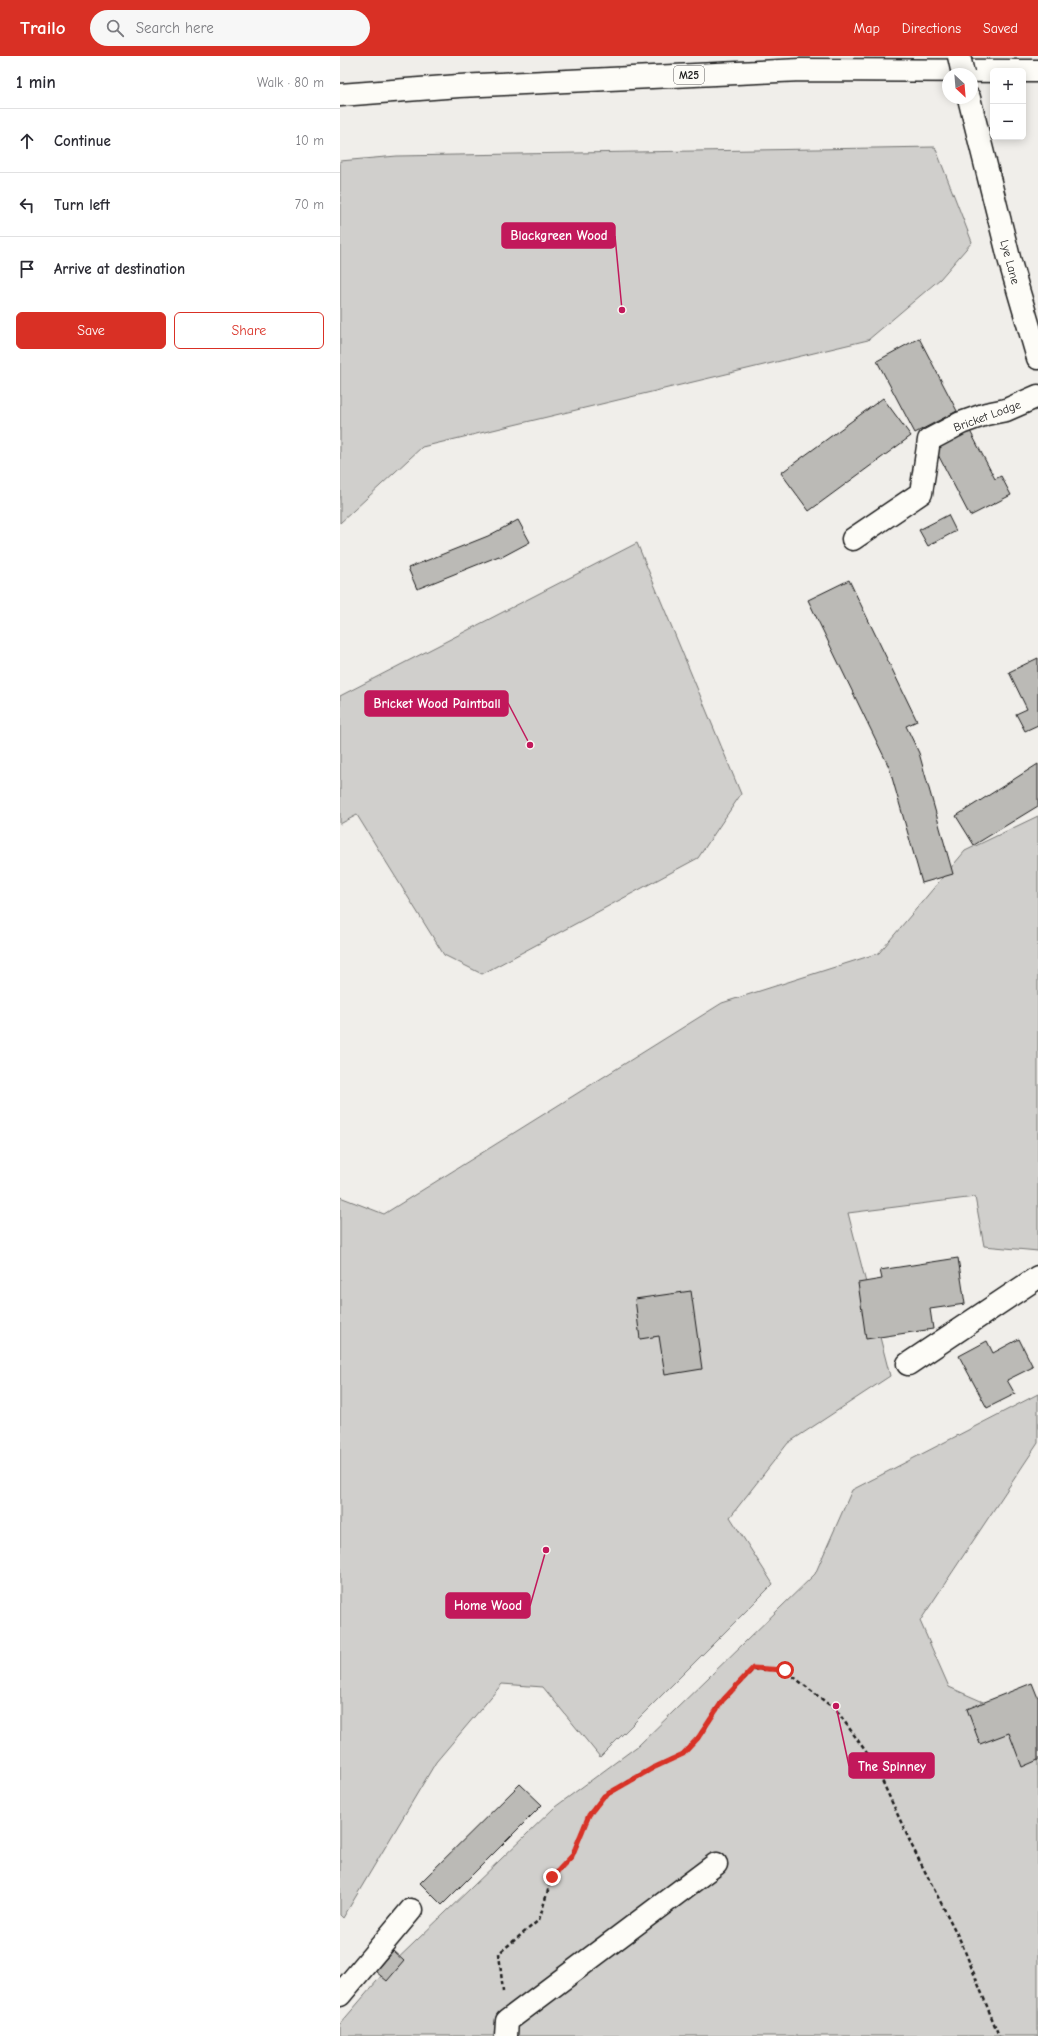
<!DOCTYPE html>
<html lang="en">
<head>
<meta charset="utf-8">
<style>
	:root { --surface:#fff; --page:#f7f7f7; --text:#2b2b33; --muted:#7c7c81; --line:#e1e1e2; --accent:#d93025 }
	body { margin:0; font-family:"Comic Neue",sans-serif; background:var(--page); color:var(--text) }
	.controls { position:absolute; right:12px; top:12px; display:grid; overflow:hidden; border-radius:6px; box-shadow:0 2px 10px #0003 }
	.controls button { width:36px; height:36px; display:grid; place-items:center; padding:0; border:0; border-bottom:1px solid var(--line); background:var(--surface); color:var(--text); font:20px sans-serif }
	.compass { position:absolute; left:602px; top:12px; width:36px; height:36px; border-radius:50%; background:var(--surface); box-shadow:0 2px 10px #0003; rotate:154deg }
	.stop { position:absolute; width:12px; height:12px; margin:-9px; border:3px solid #d93025; border-radius:50%; background:#fff }
	.stop.end { background:#d93025; border-color:#fff; box-shadow:0 1px 4px #0008 }
	.list { margin:0; padding:0; list-style:none }
	h2 { display:flex; justify-content:space-between; align-items:center; height:52px; margin:0; padding:0 16px; font-size:17px }
	h2 small { font-size:13px; font-weight:400; color:var(--muted) }
	.list li { display:grid; grid-template-columns:26px 1fr auto; gap:12px; align-items:center; box-sizing:border-box; height:64px; padding:0 16px; border-top:1px solid var(--line) }
	.list b { display:block; font-size:15px; white-space:nowrap }
	.list em { font-size:13px; font-style:normal; color:var(--muted) }
	.actions { display:flex; gap:8px; padding:12px 16px }
	.actions a { flex:1; padding:9px 0; border:1px solid var(--accent); border-radius:6px; text-align:center; font-size:14px; color:var(--accent) }
	.actions .main { background:var(--accent); color:#fff }
	.icon { flex:none; width:22px; height:22px; fill:none; stroke:currentColor; stroke-width:2; stroke-linecap:round; stroke-linejoin:round }
	.map { position:relative; flex:none; width:698px; height:1980px; overflow:hidden }
	header { display:flex; align-items:center; gap:24px; box-sizing:border-box; height:56px; padding:0 20px; background:var(--accent); color:#fff }
	header strong { font-size:19px }
	nav { display:flex; gap:22px; margin-inline-start:auto; font-size:14px }
	.search { width:280px; height:36px; background:var(--page); display:flex; align-items:center; gap:10px; box-sizing:border-box; padding:0 14px; border-radius:22px; color:var(--muted); font-size:15px }
	main { display:flex }
	aside { flex:1; background:var(--surface) }
	.map>svg:first-child { display:block }
	.green { fill:#d0cfcc; stroke:#767674 }
	.building { fill:#bbbab6; stroke:#1c1c1c }
	.lines { fill:none; stroke-linecap:round; stroke-linejoin:round }
	.minor-casing { stroke:#1c1c1c; stroke-width:25 }
	.highway-casing { stroke:#1c1c1c; stroke-width:25 }
	.path { stroke:#1c1c1c; stroke-width:2.5; stroke-dasharray:4 3; stroke-linecap:butt }
	.minor { stroke:#fdfcf7; stroke-width:22 }
	.highway { stroke:#fdfcf7; stroke-width:22 }
	.minor-bridge-casing { stroke:#1c1c1c; stroke-width:25; stroke-linecap:butt }
	.minor-bridge { stroke:#fdfcf7; stroke-width:22 }
	.route { stroke:#d93025; stroke-width:5 }
	.labels { text-anchor:middle; dominant-baseline:central; stroke-width:3; stroke-linejoin:round; paint-order:stroke }
	.shield { fill:#fdfcf7; stroke:#605f5e; stroke-width:1 }
	.shield-label { font-size:11px; font-weight:bold; fill:#1c1c1c }
	.street-label { font-size:12px; fill:#1c1c1c; stroke:#fdfcf7 }
	.leader { fill:none; stroke:#c2185b; stroke-width:1.5 }
	.callout-dot { fill:#c2185b; stroke:#fdfcf7; stroke-width:1.5 }
	.callout { fill:#c2185b; stroke:#c2185b; stroke-width:1.5 }
	.callout-label { font-size:13px; text-anchor:middle; font-weight:bold; fill:#fff }
</style>
</head>
<body>
<header>
<strong>Trailo</strong>
<div class="search"><svg class="icon" aria-label="search" viewBox="0 0 24 24"><circle cx="10" cy="10" r="6"/><path d="M15 15l6 6"/></svg>Search here</div>
<nav><a>Map</a><a>Directions</a><a>Saved</a></nav>
</header>
<main>
<aside>
<h2>1 min<small>Walk · 80 m</small></h2>
<ul class="list">
<li><svg class="icon" aria-label="ahead" viewBox="0 0 24 24"><path d="M12 20V5M6 11l6-6 6 6"/></svg><div><b>Continue</b></div><em>10 m</em></li>
<li><svg class="icon" aria-label="left" viewBox="0 0 24 24"><path d="M17 20v-9H6M10 6l-5 5 5 5"/></svg><div><b>Turn left</b></div><em>70 m</em></li>
<li><svg class="icon" aria-label="arrive" viewBox="0 0 24 24"><path d="M6 21V4h12l-3 4 3 4H6"/></svg><div><b>Arrive at destination</b></div></li>
</ul>
<div class="actions"><a class="main">Save</a><a>Share</a></div>
</aside>
<div class="map">
<svg width="698" height="1980" viewBox="0 0 698 1980">
	<rect width="100%" height="100%" fill="#f0eeea"/>
	<filter id="ink" filterUnits="userSpaceOnUse"><feTurbulence type="fractalNoise" baseFrequency=".025" numOctaves="2"/><feDisplacementMap in="SourceGraphic" scale="8" xChannelSelector="R" yChannelSelector="G"/><feConvolveMatrix kernelMatrix="1 2 1 2 8 2 1 2 1" color-interpolation-filters="sRGB"/></filter>
	<g filter="url(#ink)">
		<!-- green -->
		<g class="green">
			<path d="M595,91L632,186L600,223L528,284L82,391L0,467V105L57,100Z"/>
			<path d="M297,487L401,738L358,802L142,918L104,899L17,759L0,768V640Z"/>
			<path d="M698,760V1195L644,1190L635,1141L508,1157L550,1320L448,1387L390,1461L433,1528L260,1701L203,1631L162,1628L96,1706L3,1862L0,1859V1141L44,1158L382,947L539,897L625,795Z"/>
			<path d="M698,1338V1387L580,1565L609,1631L698,1670V1980H0V1968L49,1911L215,1751L299,1689L475,1518L512,1434Z"/>
		</g>
		<!-- building -->
		<g class="building">
			<path d="M579,282L617,355L575,377L537,305Z"/>
			<path d="M543,342L571,380L469,455L441,417Z"/>
			<path d="M629,373L655,423L661,420L671,439L630,460L594,391Z"/>
			<path d="M608,459L616,475L588,490L579,474Z"/>
			<path d="M178,464L190,486L160,502L159,500L77,533L68,512L148,480Z"/>
			<path d="M509,524L577,665L566,670L579,697L613,818L582,827L549,711L468,544Z"/>
			<path d="M698,602V669L685,675L676,658L687,653L669,616Z"/>
			<path d="M698,708V750L634,789L616,760Z"/>
			<path d="M618,1202L625,1248L590,1253L593,1273L526,1283L518,1227L542,1223L540,1214Z"/>
			<path d="M351,1235L362,1313L325,1319L319,1280L300,1283L295,1243Z"/>
			<path d="M679,1283L693,1311L667,1324L675,1338L647,1352L619,1300L647,1285L653,1297Z"/>
			<path d="M692,1627L698,1642V1704L682,1711L669,1677L640,1688L627,1653Z"/>
			<path d="M180,1728L202,1749L102,1849L80,1827Z"/>
			<path d="M53,1895L64,1905L47,1925L35,1915Z"/>
		</g>
		<g class="lines">
			<!-- minor casing -->
			<g class="minor-casing">
				<g id="minor">
					<path d="M629,42L670,206L698,302"/>
					<path d="M513,483L581,437L589,384L621,367L646,358L666,354L698,340"/>
					<path d="M568,1308L698,1221"/>
					<path d="M0,1939L71,1854"/>
					<path d="M166,1980L167,1965L376,1808"/>
				</g>
			</g>
			<!-- highway casing -->
			<g class="highway-casing">
				<path id="highway" d="M0,39L119,30L461,14L698,15"/>
			</g>
			<!-- path -->
			<path class="path" d="M163,1936L159,1897L199,1864L212,1821L232,1800L249,1759L264,1740L313,1712L343,1698L358,1682L383,1644L413,1613L445,1614L497,1655L534,1707L572,1790L622,1888L659,1980"/>
			<!-- minor -->
			<use href="#minor" class="minor"/>
			<!-- highway -->
			<use href="#highway" class="highway"/>
			<!-- minor-bridge casing -->
			<g class="minor-bridge-casing">
				<path id="minor-bridge" d="M619,0L623,18"/>
			</g>
			<!-- minor-bridge -->
			<use href="#minor-bridge" class="minor-bridge"/>
		</g>
	</g>
	<g class="lines" filter="url(#ink)">
		<!-- route -->
		<path class="route" d="M212,1821L232,1800L249,1759L264,1740L313,1712L343,1698L358,1682L383,1644L413,1612L445,1614"/>
	</g>
	<g class="labels">
		<!-- shield labels -->
		<rect class="shield" x="334" y="10" width="30" height="18" rx="3"/>
		<g class="shield-label">
			<text x="349" y="19">M25</text>
		</g>
		<!-- street labels -->
		<g class="street-label">
			<text transform="translate(670 206) rotate(75)">Lye Lane</text>
			<text transform="translate(647 360) rotate(-20)">Bricket Lodge</text>
		</g>
	</g>
	<!-- callouts -->
	<path class="leader" d="M282 254L275 180M190 689L168 647M206 1494L190 1550M496 1650L509 1710"/>
	<g class="callout-dot">
		<circle cx="282" cy="254" r="4"/>
		<circle cx="190" cy="689" r="4"/>
		<circle cx="206" cy="1494" r="4"/>
		<circle cx="496" cy="1650" r="4"/>
	</g>
	<g class="callout">
		<rect x="162" y="167" width="113" height="25" rx="4"/>
		<rect x="25" y="635" width="143" height="25" rx="4"/>
		<rect x="106" y="1537" width="84" height="25" rx="4"/>
		<rect x="509" y="1697" width="85" height="25" rx="4"/>
	</g>
	<g class="callout-label">
		<text x="219" y="184">Blackgreen Wood</text>
		<text x="97" y="652">Bricket Wood Paintball</text>
		<text x="148" y="1554">Home Wood</text>
		<text x="552" y="1715">The Spinney</text>
	</g>
</svg>
<div class="controls">
<button>+</button>
<button>−</button>
</div>
<svg class="compass" viewBox="-18 -18 36 36"><path d="M0-13l5 13h-10z" fill="#e53935"/><path d="M0 13l5-13h-10z" fill="#7c7c81"/></svg>
<div class="stop" style="left:445px;top:1614px"></div>
<div class="stop end" style="left:212px;top:1821px"></div>
</div>
</main>
</body>
</html>
